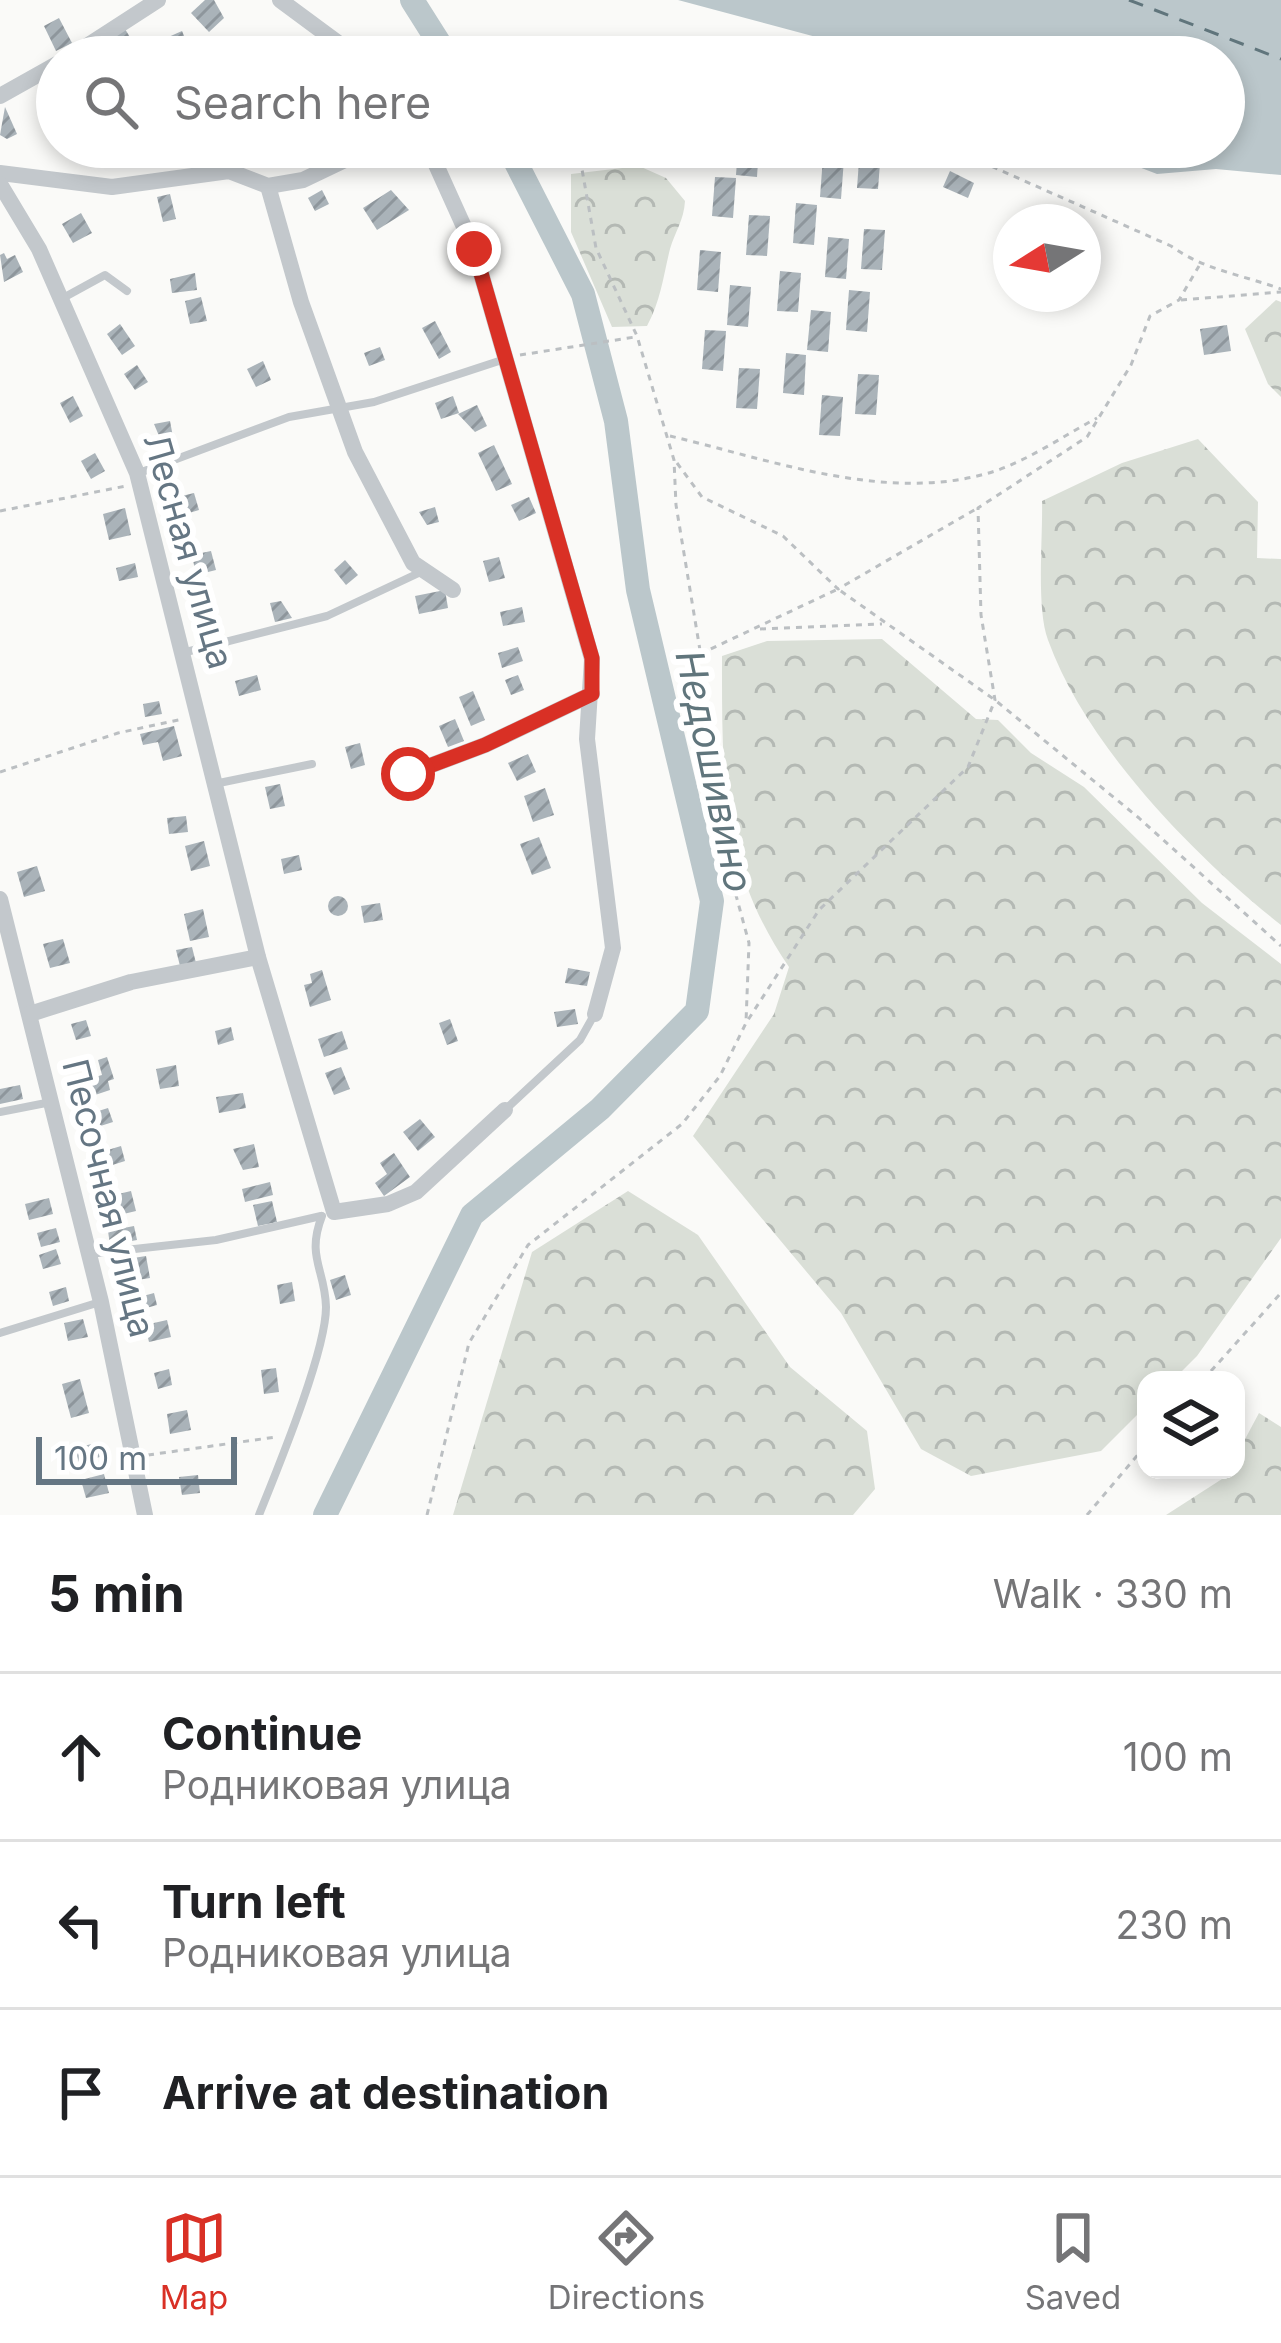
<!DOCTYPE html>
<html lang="en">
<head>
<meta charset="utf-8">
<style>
	:root { --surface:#fff; --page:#f6f6f6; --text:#202124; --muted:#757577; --line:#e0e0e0; --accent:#d93025 }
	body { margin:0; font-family:Inter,sans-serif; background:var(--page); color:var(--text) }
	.controls { position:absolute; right:36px; bottom:36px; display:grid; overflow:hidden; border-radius:24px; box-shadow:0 6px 18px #0003 }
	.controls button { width:108px; height:108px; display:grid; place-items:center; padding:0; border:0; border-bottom:3px solid var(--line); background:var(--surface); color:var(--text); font:60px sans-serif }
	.compass { position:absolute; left:993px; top:204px; width:108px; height:108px; border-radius:50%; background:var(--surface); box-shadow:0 6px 18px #0003; rotate:259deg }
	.scale { position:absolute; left:36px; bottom:30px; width:201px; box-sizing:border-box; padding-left:12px; border:6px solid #657683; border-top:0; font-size:33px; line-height:42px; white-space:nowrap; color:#657683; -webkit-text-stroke:9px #fff; paint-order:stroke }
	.stop { position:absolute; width:36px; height:36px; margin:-27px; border:9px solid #d93025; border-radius:50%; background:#fff }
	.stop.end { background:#d93025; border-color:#fff; box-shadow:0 3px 12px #0008 }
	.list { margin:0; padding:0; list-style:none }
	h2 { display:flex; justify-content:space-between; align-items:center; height:156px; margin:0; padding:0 48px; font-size:51px }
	h2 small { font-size:39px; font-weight:400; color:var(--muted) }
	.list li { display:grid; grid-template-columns:78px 1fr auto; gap:36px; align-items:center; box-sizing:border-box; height:168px; padding:0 48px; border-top:3px solid var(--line) }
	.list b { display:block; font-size:45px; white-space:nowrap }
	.list p { margin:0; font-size:39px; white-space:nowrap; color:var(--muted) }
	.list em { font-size:39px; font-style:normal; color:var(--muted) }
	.icon { flex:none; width:66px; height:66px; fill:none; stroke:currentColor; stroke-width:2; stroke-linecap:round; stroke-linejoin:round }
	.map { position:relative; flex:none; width:1281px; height:1515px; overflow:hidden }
	.search { position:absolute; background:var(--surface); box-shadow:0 6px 18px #0003; left:36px; right:36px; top:36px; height:132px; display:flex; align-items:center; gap:30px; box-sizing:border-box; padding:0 42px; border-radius:66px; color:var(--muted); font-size:45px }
	.sheet { height:660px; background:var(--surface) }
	nav { display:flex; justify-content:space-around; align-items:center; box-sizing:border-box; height:168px; border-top:3px solid var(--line); background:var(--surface); font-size:33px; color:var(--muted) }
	nav a { display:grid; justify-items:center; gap:6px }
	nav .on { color:var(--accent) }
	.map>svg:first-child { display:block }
	.forest { fill:url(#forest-crowns) }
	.water { fill:#bbc7cb }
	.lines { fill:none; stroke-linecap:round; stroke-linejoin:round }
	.river { stroke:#bbc7cb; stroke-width:24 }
	.ferry { stroke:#60757c; stroke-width:3; stroke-dasharray:15 12; stroke-linecap:butt }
	.building { fill:url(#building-hatch) }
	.path { stroke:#bbbfc2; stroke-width:3; stroke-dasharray:6 6; stroke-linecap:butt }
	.lane { stroke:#c3c8cc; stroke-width:8 }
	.street { stroke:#c3c8cc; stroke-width:16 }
	.route { stroke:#d93025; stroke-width:15 }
	.labels { text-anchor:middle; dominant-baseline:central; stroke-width:12; stroke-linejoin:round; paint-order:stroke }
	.street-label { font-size:36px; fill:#657683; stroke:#fff }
	.water-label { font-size:39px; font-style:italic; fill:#60757c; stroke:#fff }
</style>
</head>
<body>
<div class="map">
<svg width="1281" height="1515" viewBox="0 0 1281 1515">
	<defs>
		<pattern id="forest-crowns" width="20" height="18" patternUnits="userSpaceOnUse" patternTransform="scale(3)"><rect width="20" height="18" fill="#dadfd7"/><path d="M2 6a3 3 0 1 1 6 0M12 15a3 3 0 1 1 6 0" fill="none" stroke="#b4b9b4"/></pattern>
		<pattern id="building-hatch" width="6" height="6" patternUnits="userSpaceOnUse" patternTransform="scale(3)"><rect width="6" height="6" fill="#aab3b9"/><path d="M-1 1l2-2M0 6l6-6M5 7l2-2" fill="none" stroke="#8e969c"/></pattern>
	</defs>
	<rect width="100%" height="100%" fill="#fafaf8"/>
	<!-- forest -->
	<g class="forest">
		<path d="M639,166L666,178L685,201C684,220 675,232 670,249C663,277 661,300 647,326L612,327L571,232V174Z"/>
		<path d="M1276,300L1281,302V397L1268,384L1245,329Z"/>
		<path d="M1198,439L1258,502L1257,558L1281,559V925C1195,857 1086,746 1048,640C1036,608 1043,538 1042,501L1122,463Z"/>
		<path d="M882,639L976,719L998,720L1031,753L1084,787L1202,903L1281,964V1238L1197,1356L1173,1380H1146V1406L1101,1451L971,1476L921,1449L841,1313L693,1136L774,1014L789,967C720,867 722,774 722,656L767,641Z"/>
		<path d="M628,1191L698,1235L790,1367L867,1431L875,1489L853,1515H453L532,1252Z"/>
		<path d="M1259,1413L1281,1427V1515H1166L1236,1470V1456Z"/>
	</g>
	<!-- water -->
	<path class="water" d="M678,0H1281V175L1216,169L1157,174L1087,147H1224V57H891Z"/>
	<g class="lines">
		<!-- river -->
		<g class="river">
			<path d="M412,0L448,57"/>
			<path d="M325,1515L472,1215L600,1109L697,1011L712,901L638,590L616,421L583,294L508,147"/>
		</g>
		<!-- ferry -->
		<path class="ferry" d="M1129,0L1281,59"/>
	</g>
	<!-- building -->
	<g class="building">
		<path d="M205,0H214L224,18L209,32L191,13Z"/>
		<path d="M59,18L72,43L56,51L44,26Z"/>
		<path d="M125,29L142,57H118L108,40Z"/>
		<path d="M182,31L190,50L164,57L157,42Z"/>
		<path d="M5,107L17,134L7,139L0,135Z"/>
		<path d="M172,147L175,157L147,165L143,148Z"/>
		<path d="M738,147H759L757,177L736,175Z"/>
		<path d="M784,147H805L803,168L782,166Z"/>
		<path d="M860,148L881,150L878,189L857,188Z"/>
		<path d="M823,157L844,159L841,199L820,197Z"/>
		<path d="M950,171L974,183L968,198L943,187Z"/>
		<path d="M715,177L736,178L733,218L712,216Z"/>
		<path d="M322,190L329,204L315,211L308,198Z"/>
		<path d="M391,190L409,210L377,230L363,208Z"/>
		<path d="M170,194L176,219L163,222L157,197Z"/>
		<path d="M796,203L817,205L814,245L793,243Z"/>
		<path d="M81,213L92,233L73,243L62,224Z"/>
		<path d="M749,215L770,216L767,256L746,255Z"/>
		<path d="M864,229L885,230L882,270L861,269Z"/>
		<path d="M828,237L849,239L846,279L825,277Z"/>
		<path d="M700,250L721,252L718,292L697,290Z"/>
		<path d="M4,253L7,259L15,255L23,272L4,282L0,255Z"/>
		<path d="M780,271L801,273L798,312L777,311Z"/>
		<path d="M195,273L197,290L172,293L170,279Z"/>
		<path d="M730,285L751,287L748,327L727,325Z"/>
		<path d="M849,290L870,292L867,332L846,330Z"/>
		<path d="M201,297L207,321L190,324L185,301Z"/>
		<path d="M811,310L831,312L828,352L807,350Z"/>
		<path d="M435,321L451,352L439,359L422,328Z"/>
		<path d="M120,324L135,346L122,355L107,334Z"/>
		<path d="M1227,325L1231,351L1204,355L1200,329Z"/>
		<path d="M705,330L726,331L723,371L702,369Z"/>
		<path d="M380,347L385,360L369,366L364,353Z"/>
		<path d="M786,353L806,355L804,395L783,393Z"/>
		<path d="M263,361L271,380L256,387L247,369Z"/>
		<path d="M137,365L148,382L135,390L124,374Z"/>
		<path d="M739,368L760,369L757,409L736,408Z"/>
		<path d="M858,374L879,375L876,415L855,414Z"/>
		<path d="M822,395L843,397L840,436L819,435Z"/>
		<path d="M73,396L83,416L70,423L60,403Z"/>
		<path d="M453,396L459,413L441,419L435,403Z"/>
		<path d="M477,405L487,426L475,432L458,414Z"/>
		<path d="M170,421L175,448L165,450L154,424Z"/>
		<path d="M494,445L512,484L496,491L478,453Z"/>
		<path d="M95,453L105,471L91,479L81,461Z"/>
		<path d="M194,493L199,510L179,516L174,498Z"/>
		<path d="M529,497L536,513L519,521L511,505Z"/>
		<path d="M435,507L439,522L427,525L419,512Z"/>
		<path d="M125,508L131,535L109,540L103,514Z"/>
		<path d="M211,551L216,570L196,575L192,555Z"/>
		<path d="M499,557L505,578L489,582L483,561Z"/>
		<path d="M345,560L358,575L346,585L334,570Z"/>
		<path d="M135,563L138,577L119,581L116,568Z"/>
		<path d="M445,590L448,608L419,614L415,596Z"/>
		<path d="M281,601L292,618L275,622L270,603Z"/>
		<path d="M522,607L525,622L503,626L500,612Z"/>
		<path d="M518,647L523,661L502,668L498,653Z"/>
		<path d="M257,675L261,690L239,696L235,681Z"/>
		<path d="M518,675L524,690L511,695L505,680Z"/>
		<path d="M473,691L485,720L471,726L459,697Z"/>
		<path d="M159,701L162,714L145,717L143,704Z"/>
		<path d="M455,719L464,741L448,747L439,726Z"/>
		<path d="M174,726L182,756L163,761L158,742L143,745L140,734Z"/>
		<path d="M360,743L365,765L351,769L345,747Z"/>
		<path d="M528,754L536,772L517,781L508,763Z"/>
		<path d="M280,784L285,806L270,809L265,787Z"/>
		<path d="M545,788L554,815L533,822L524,796Z"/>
		<path d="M186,816L188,832L169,834L167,818Z"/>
		<path d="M539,837L551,868L532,875L520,844Z"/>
		<path d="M204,841L210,866L191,871L185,846Z"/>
		<path d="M299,855L302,870L284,874L281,859Z"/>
		<path d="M37,866L45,891L24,897L17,872Z"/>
		<circle cx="338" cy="906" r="10"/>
		<path d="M380,903L383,920L364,923L361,906Z"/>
		<path d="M203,909L209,937L190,941L184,914Z"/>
		<path d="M63,939L70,963L50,968L43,944Z"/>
		<path d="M192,947L196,963L180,966L176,950Z"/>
		<path d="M568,968L590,972L587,986L565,983Z"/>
		<path d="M322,970L331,1000L310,1007L304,985L312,983L310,974Z"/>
		<path d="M575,1009L578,1024L557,1027L554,1012Z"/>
		<path d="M450,1019L458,1041L447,1045L439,1023Z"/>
		<path d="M86,1020L91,1036L76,1040L71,1024Z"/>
		<path d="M231,1027L234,1040L218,1045L215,1031Z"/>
		<path d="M342,1031L348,1049L324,1057L318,1039Z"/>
		<path d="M107,1057L114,1079L108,1081L110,1090L86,1098L81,1081L102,1075L98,1060Z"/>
		<path d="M176,1065L179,1086L160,1089L156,1069Z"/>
		<path d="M341,1067L350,1089L334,1095L325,1073Z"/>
		<path d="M20,1085L23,1099L0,1104V1089Z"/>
		<path d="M243,1093L246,1108L219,1113L216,1097Z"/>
		<path d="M108,1108L113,1122L94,1128L89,1114Z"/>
		<path d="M420,1119L435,1137L418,1151L403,1132Z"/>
		<path d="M254,1144L259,1167L243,1170L233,1149Z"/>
		<path d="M121,1146L125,1161L103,1168L98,1153Z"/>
		<path d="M394,1153L410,1177L384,1196L375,1183L387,1174L380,1163Z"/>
		<path d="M270,1182L273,1195L245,1202L242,1189Z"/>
		<path d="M131,1191L136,1211L115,1216L110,1196Z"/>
		<path d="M49,1198L53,1214L29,1220L25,1204Z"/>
		<path d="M272,1201L277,1222L258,1226L253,1205Z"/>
		<path d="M134,1226L137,1240L110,1245L108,1231Z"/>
		<path d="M56,1228L60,1242L41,1247L37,1233Z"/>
		<path d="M56,1249L61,1264L43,1269L39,1255Z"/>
		<path d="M146,1256L150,1278L131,1281L127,1259Z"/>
		<path d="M345,1275L351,1295L336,1300L330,1280Z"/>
		<path d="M292,1282L295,1301L280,1304L277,1285Z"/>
		<path d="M66,1287L69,1301L53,1306L49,1292Z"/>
		<path d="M154,1293L157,1305L139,1310L136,1298Z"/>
		<path d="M83,1319L88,1337L68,1341L64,1323Z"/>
		<path d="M167,1320L171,1337L149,1342L145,1325Z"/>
		<path d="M276,1368L279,1392L264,1394L261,1370Z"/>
		<path d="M169,1369L172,1385L158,1389L154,1373Z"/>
		<path d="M80,1379L89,1413L71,1418L62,1384Z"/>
		<path d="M187,1410L191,1430L170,1434L167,1414Z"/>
		<path d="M96,1443L100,1457L79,1463L75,1448Z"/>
		<path d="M104,1474L109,1493L86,1498L81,1480Z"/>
		<path d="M198,1475L200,1493L182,1495L179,1477Z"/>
	</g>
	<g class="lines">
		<!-- path -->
		<g class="path">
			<path d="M535,57L560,50L598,57"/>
			<path d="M578,147L596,248L637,336L674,460L676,505L717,753L731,877L749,943L746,1022"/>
			<path d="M948,147L1171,246C1204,270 1243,275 1281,289"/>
			<path d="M1181,300L1281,292"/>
			<path d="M520,355L635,337"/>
			<path d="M670,436C772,460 893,506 998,470C1032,458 1065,435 1097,418"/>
			<path d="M677,463L702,497L783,536L838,589L976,509"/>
			<path d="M0,511L126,486"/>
			<path d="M760,629L882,624"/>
			<path d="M700,654L838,589L995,700L1139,818L1281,946"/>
			<path d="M0,772L118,733L183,719"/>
			<path d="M1203,1380L1281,1293"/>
			<path d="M148,1455L276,1437"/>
			<path d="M427,1515L469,1343L528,1245L682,1124L720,1076L746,1023L819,910L968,767L995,700L981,615L978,508L1087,437L1131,365L1150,316L1179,300L1199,266"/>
			<path d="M1087,1515L1146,1445"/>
		</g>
		<!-- lane -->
		<g class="lane">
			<path d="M63,298L105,275L127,291"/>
			<path d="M139,473L289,417L374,402L502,360"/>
			<path d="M186,652L327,616L423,571"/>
			<path d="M219,783L312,764"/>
			<path d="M507,1108L580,1040L594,1015"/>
			<path d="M0,1112L51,1102"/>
			<path d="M89,1254L216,1240L321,1216"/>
			<path d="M0,1333L100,1302"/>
			<path d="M259,1515C277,1470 326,1352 326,1307C325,1269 306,1257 322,1216"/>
		</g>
		<!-- street -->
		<g class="street">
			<path d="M280,0L357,57"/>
			<path d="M70,57L158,0"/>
			<path d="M0,96L57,64"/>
			<path d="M428,147L474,249L592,659L587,739L613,948L595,1014"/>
			<path d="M0,173L112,187L229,171L268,186L303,180L372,147"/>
			<path d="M0,184L39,249L137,473L258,957L334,1212L388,1204L416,1192L505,1110"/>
			<path d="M268,186L301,302L355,452L413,563L453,590"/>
			<path d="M408,774L485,745L592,694"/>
			<path d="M0,899L101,1302L145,1515"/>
			<path d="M30,1014L131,982L258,957"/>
		</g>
	</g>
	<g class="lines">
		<!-- route -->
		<path class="route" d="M408,774L485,745L592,694V658L474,249"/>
	</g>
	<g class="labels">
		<!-- street labels -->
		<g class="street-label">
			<text transform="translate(189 551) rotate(74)">Лесная улица</text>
			<text transform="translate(109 1198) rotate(76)">Песочная улица</text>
		</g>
		<!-- water labels -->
		<g class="water-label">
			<text transform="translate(715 771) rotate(78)">Недошивино</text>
		</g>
	</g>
</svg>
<div class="controls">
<button><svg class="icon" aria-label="layers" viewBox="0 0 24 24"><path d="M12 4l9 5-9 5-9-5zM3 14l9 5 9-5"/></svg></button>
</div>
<svg class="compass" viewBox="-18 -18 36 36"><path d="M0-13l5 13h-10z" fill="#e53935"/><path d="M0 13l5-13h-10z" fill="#757577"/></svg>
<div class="scale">100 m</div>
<div class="stop" style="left:408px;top:774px"></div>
<div class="stop end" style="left:474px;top:249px"></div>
<div class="search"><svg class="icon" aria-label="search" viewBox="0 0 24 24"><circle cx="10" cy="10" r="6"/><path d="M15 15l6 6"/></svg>Search here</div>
</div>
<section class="sheet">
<h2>5 min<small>Walk · 330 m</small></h2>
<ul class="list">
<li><svg class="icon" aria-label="ahead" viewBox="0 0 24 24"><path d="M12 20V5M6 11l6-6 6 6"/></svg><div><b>Continue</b><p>Родниковая улица</p></div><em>100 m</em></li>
<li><svg class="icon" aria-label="left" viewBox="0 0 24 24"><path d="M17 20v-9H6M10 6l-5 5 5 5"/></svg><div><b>Turn left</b><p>Родниковая улица</p></div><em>230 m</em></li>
<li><svg class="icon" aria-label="arrive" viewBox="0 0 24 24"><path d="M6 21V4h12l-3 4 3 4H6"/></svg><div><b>Arrive at destination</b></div></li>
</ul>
</section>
<nav>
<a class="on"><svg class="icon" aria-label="map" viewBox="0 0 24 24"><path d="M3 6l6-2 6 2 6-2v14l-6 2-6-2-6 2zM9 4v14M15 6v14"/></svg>Map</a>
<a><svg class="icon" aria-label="directions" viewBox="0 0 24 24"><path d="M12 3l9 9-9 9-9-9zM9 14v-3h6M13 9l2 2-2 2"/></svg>Directions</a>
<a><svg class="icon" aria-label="saved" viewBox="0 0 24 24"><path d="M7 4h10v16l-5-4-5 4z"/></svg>Saved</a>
</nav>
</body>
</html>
